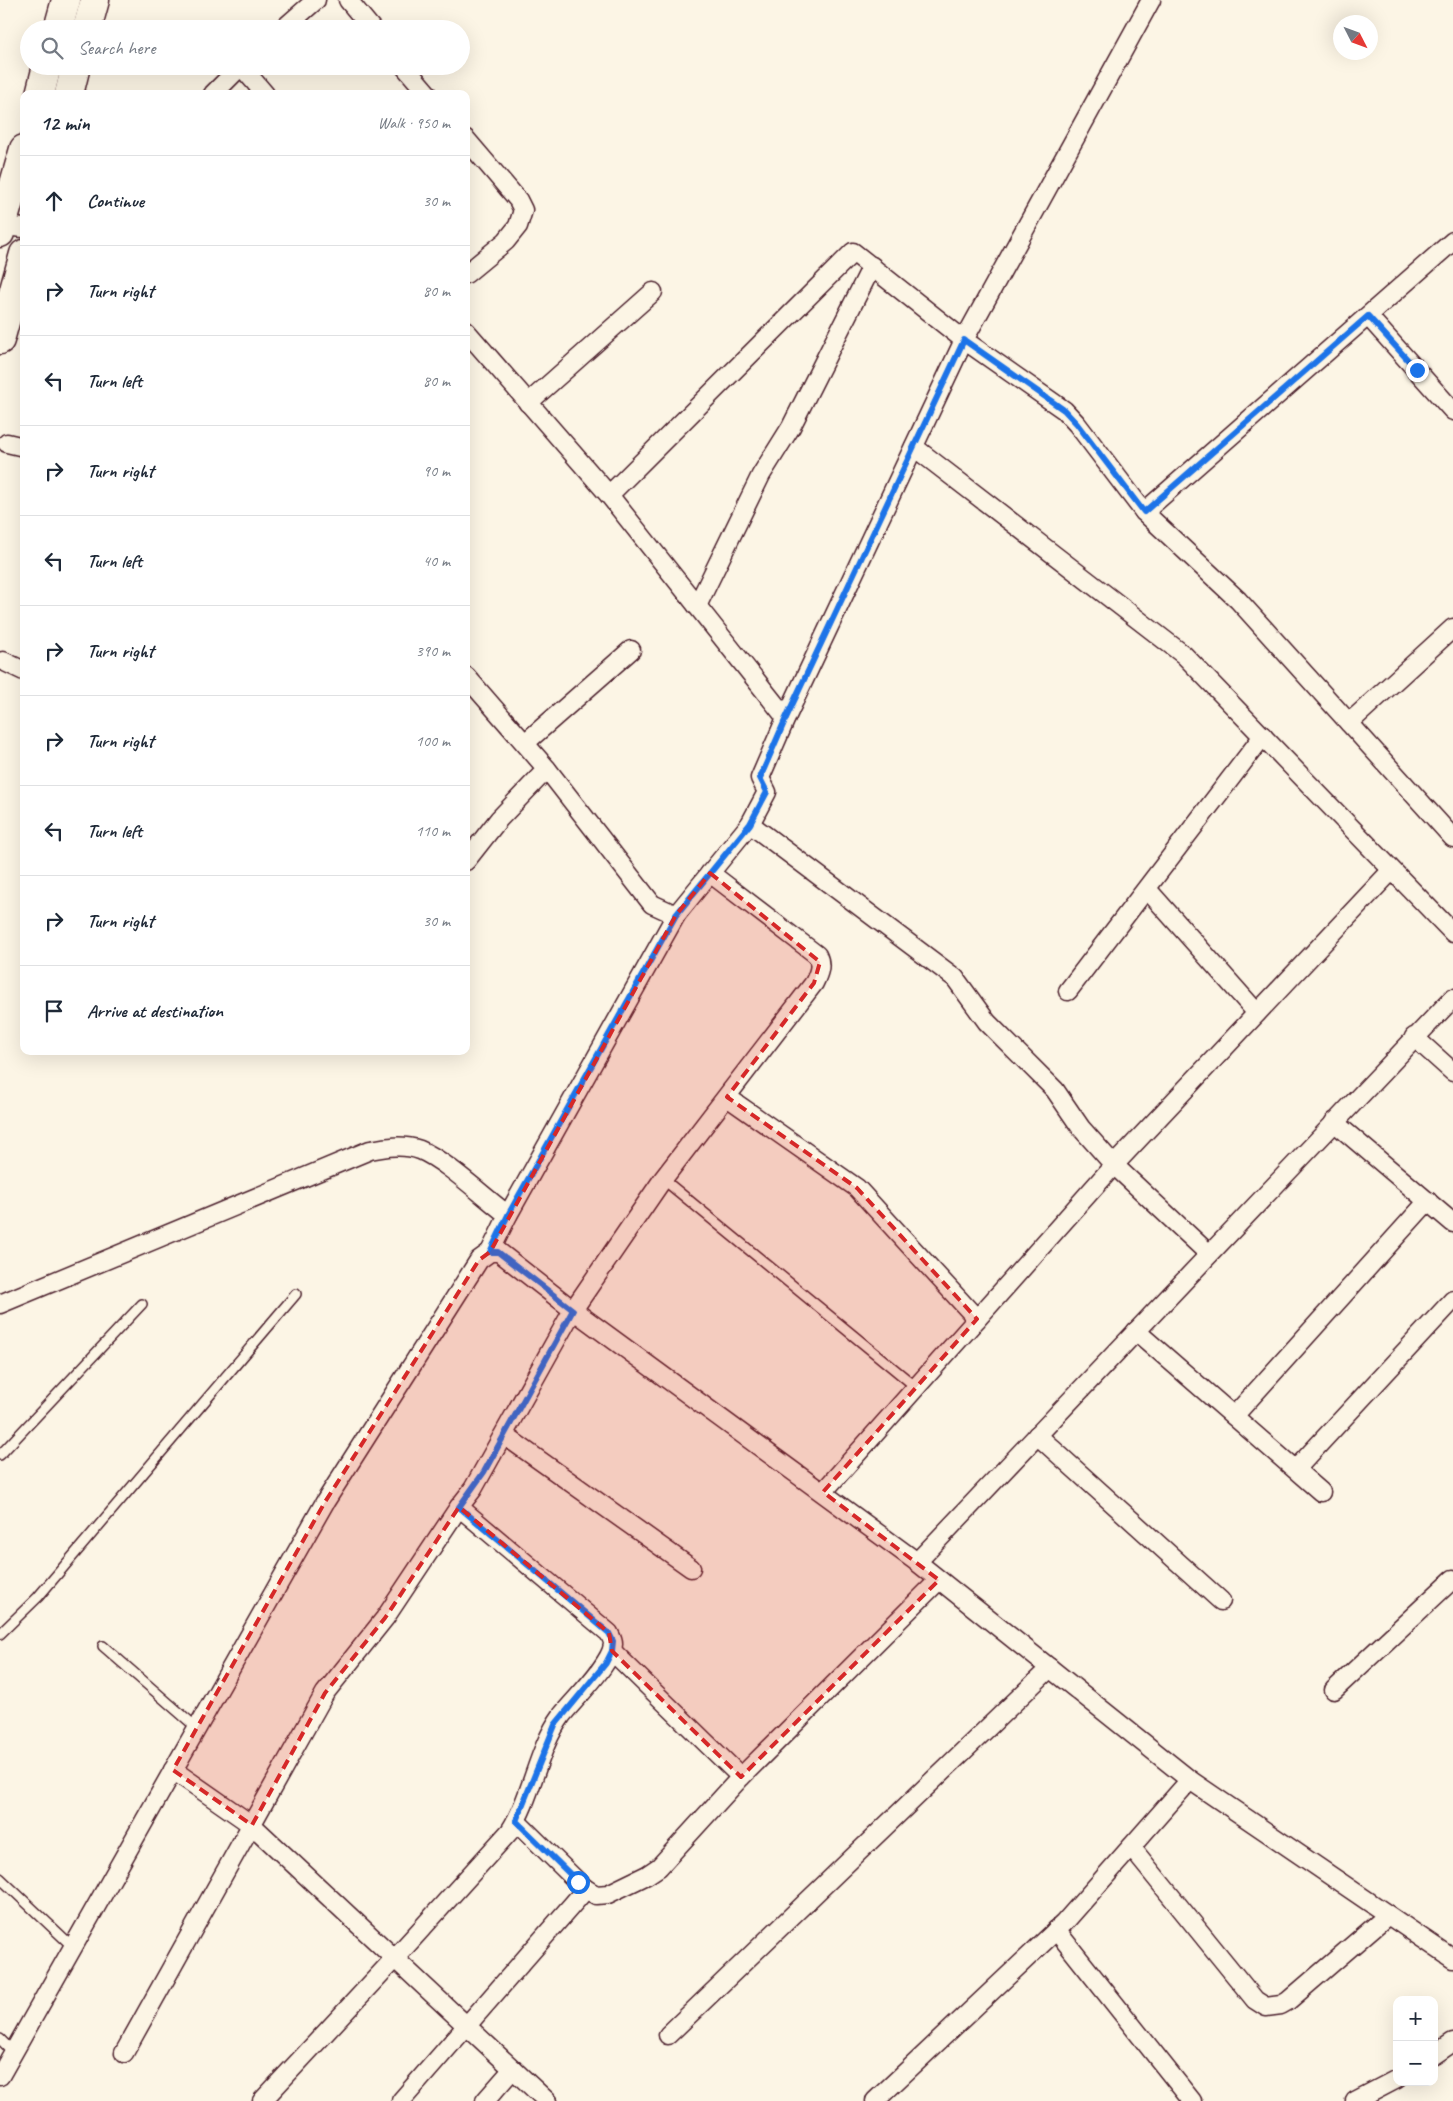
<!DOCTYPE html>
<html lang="en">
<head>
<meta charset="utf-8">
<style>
	:root { --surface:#fff; --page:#f2f2f3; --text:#1f2937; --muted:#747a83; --line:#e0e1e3 }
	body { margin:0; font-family:Caveat,sans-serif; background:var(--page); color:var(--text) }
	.controls { position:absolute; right:15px; bottom:15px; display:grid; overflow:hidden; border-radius:10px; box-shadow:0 5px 20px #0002 }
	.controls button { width:45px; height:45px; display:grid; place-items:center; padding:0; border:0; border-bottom:1px solid var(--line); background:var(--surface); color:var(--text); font:25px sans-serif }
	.compass { position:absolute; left:1333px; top:15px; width:45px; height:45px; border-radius:50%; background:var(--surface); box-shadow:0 5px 20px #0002; rotate:132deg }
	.stop { position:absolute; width:15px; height:15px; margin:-11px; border:4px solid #1a73e8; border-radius:50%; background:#fff }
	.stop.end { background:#1a73e8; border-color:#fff; box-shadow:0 1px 5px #0008 }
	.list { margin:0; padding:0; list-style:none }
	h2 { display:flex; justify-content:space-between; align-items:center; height:65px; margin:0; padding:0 20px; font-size:21px }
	h2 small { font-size:16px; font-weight:400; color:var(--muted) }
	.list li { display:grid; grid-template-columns:32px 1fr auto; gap:15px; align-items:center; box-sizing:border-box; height:90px; padding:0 20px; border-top:1px solid var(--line) }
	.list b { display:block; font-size:19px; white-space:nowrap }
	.list em { font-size:16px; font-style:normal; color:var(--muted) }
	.icon { flex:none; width:28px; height:28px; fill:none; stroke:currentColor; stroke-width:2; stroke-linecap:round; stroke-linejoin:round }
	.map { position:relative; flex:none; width:1453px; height:2101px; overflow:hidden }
	.search { position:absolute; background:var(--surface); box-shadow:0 5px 20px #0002; left:20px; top:20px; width:450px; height:55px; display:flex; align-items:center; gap:12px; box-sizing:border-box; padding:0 18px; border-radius:28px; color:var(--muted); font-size:19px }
	.panel { position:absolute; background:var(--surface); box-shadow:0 5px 20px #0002; left:20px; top:90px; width:450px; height:965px; border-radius:10px }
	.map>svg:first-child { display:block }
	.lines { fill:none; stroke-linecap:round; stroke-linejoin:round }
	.lane-casing { stroke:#4a1f2b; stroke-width:12 }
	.street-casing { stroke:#4a1f2b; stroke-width:21 }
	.highway-casing { stroke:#4a1f2b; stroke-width:31 }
	.lane { stroke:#fcf5e5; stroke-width:9 }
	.street { stroke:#fcf5e5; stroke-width:18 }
	.highway { stroke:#fcf5e5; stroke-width:28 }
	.route { stroke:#1a73e8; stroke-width:6 }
	.marked { fill:#d62828; fill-opacity:0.2; stroke:#d62828; stroke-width:4; stroke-dasharray:10 6; stroke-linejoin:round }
</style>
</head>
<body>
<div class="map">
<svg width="1453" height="2101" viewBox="0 0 1453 2101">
	<rect width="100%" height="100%" fill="#fcf5e5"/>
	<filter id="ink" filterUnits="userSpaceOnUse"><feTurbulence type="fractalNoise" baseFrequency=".02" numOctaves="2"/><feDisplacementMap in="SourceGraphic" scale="10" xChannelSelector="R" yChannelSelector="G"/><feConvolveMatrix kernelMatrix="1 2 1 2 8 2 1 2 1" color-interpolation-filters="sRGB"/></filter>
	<g filter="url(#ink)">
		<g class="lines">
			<!-- lane casing -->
			<g class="lane-casing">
				<g id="lane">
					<path d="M663,1179L916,1387"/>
					<path d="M0,1455L142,1304"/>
					<path d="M0,1634L38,1597L296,1294"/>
					<path d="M103,1646L197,1728"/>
					<path d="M0,1878L73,1947"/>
					<path d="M0,2039L13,2052"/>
				</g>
			</g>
			<!-- street casing -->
			<g class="street-casing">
				<g id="street">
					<path d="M348,0L372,29"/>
					<path d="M1151,0L964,340L1064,410L1077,424L1144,512L1238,600L1453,838"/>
					<path d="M283,29L316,0"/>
					<path d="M241,66L265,94"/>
					<path d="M404,66L428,94"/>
					<path d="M213,94L241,66"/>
					<path d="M466,139L518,200L523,210L518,226L506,241L466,274"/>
					<path d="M2,226L24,228"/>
					<path d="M1368,316L1453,411"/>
					<path d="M466,331L609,495L853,252L964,340L786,718L760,778L767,792L750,824L676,915L652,904L547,769L466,676"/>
					<path d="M528,403L653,292"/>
					<path d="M7,443L24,447"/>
					<path d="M914,447L1184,655L1453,933"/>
					<path d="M609,495L786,718"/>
					<path d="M1144,512L1453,241"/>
					<path d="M697,606L761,475L791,427L872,266"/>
					<path d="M3,661L24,671"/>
					<path d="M1349,723L1453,628"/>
					<path d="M525,743L631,650"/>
					<path d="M750,824L955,978L987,1022L1055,1090L1081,1128L1114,1165L1209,1254"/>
					<path d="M466,861L499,819L547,769"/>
					<path d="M1147,889L1257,1013"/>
					<path d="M1068,991L1263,736"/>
					<path d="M1414,1037L1453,1072"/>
					<path d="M727,1097L857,1188L977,1319"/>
					<path d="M1334,1122L1453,1223"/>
					<path d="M490,1252L508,1215L676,915"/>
					<path d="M0,1304L370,1150C386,1147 403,1144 420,1150C445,1160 485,1198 508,1215"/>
					<path d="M1136,1331L1321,1492"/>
					<path d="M1234,1416L1428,1201"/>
					<path d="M504,1435L691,1568"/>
					<path d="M1037,1435L1221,1601"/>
					<path d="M1296,1469L1453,1300"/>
					<path d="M823,1492L1114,1165L1391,871"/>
					<path d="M917,1562L1453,998"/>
					<path d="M612,1651L741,1777"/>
					<path d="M1334,1690L1453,1579"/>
					<path d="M173,1770L252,1825L547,2101"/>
					<path d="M516,1821L578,1882L586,1889L596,1895L608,1894L647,1875L659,1867L741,1777L939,1580"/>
					<path d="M1131,1847L1255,2000L1266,2007L1281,2005L1288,2001L1388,1915"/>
					<path d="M1056,1930L1192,2101"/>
					<path d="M668,2035L1050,1668"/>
					<path d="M124,2053L325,1693L385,1618L459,1507L473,1489L573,1310L663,1179L814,983C819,973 822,965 817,955L710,873"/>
					<path d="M1434,2055L1453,2042"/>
					<path d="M0,2076L325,1502L479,1260L490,1252H499L573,1310L917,1562L1190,1780L1453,1959"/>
					<path d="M262,2101L395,1958L510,1831C533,1795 537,1749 562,1715C575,1699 612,1663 613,1644C613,1640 611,1637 609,1633L459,1507"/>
					<path d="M401,2101L586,1889"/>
					<path d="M485,2101L513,2069"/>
					<path d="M875,2101L1064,1923L1190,1780"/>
					<path d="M1355,2101L1397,2079"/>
				</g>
			</g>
			<!-- highway casing -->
			<g class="highway-casing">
				<g id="highway">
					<path d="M58,29L66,0"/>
					<path d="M87,29L95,0"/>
					<path d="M40,94L47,66"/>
					<path d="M69,94L76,66"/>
					<path d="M0,233L24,149"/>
					<path d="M0,340L24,254"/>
				</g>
			</g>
			<!-- lane -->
			<use href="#lane" class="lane"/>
			<!-- street -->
			<use href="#street" class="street"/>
			<!-- highway -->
			<use href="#highway" class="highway"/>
		</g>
	</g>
	<g class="lines" filter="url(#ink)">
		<!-- route -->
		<path class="route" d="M578,1882L516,1821L555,1725L606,1663L612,1651L613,1641L609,1633L459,1507L484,1472L573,1310L498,1252H490L508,1215L676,915L750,824L767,792L760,778L786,718L964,340L1064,410L1077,424L1144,512L1368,316L1417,370"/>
	</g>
	<!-- marked area -->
	<path class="marked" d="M710,873L820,962L814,983L727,1097L857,1188L977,1319L823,1492L939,1580L741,1777L612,1651L609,1633L459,1507L385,1618L325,1693L252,1825L173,1770L325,1502L479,1260L490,1252L676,915Z"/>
</svg>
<div class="controls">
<button>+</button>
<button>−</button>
</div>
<svg class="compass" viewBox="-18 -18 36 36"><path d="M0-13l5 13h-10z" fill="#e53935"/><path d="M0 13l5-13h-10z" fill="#747a83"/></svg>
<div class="stop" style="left:578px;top:1882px"></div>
<div class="stop end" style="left:1417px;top:370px"></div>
<div class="search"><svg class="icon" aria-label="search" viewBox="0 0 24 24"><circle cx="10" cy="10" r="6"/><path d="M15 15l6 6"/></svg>Search here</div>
<section class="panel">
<h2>12 min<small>Walk · 950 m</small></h2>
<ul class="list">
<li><svg class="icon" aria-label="ahead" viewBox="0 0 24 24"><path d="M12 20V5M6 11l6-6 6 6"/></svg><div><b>Continue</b></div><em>30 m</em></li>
<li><svg class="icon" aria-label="right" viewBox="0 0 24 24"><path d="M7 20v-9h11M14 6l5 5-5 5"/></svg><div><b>Turn right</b></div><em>80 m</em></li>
<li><svg class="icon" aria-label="left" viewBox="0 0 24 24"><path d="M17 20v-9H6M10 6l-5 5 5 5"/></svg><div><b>Turn left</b></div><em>80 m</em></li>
<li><svg class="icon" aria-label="right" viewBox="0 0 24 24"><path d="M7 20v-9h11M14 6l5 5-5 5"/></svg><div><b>Turn right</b></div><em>90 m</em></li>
<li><svg class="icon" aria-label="left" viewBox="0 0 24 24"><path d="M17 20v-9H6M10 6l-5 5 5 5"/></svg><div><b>Turn left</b></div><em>40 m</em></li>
<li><svg class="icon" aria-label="right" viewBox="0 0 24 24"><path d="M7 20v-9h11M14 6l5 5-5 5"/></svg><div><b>Turn right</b></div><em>390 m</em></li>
<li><svg class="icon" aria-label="right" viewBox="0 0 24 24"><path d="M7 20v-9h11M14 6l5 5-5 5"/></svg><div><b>Turn right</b></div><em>100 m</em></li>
<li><svg class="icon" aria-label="left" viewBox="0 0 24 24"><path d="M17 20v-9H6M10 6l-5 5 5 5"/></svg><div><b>Turn left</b></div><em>110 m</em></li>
<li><svg class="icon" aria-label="right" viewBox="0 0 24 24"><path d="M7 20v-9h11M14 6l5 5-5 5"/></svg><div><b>Turn right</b></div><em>30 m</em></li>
<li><svg class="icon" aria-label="arrive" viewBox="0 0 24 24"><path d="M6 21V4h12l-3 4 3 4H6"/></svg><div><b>Arrive at destination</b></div></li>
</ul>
</section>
</div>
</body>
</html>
